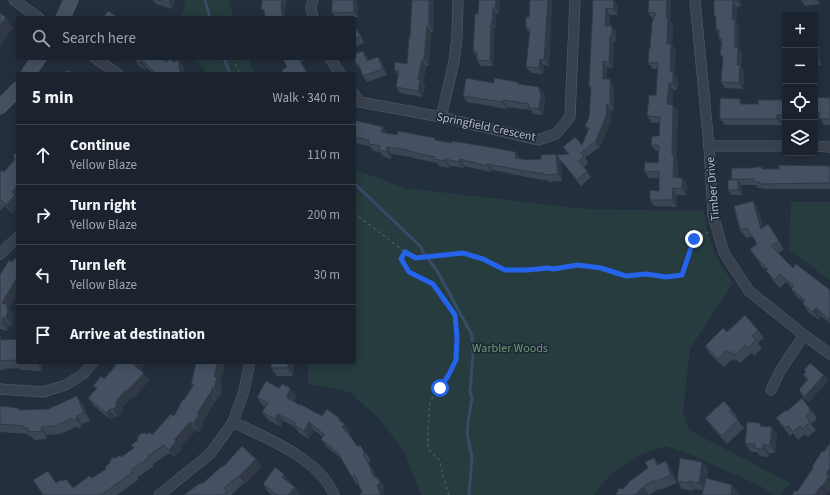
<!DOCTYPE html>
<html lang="en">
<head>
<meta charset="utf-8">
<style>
	:root { --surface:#1b232e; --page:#282f3a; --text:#f1f3f6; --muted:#a0a4aa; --line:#39404a }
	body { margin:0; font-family:"Source Sans 3",sans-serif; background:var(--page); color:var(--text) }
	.controls { position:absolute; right:12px; top:12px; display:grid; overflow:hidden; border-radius:4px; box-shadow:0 2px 10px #0003 }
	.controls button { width:36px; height:36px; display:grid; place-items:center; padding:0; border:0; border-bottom:1px solid var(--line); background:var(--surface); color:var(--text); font:20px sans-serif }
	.stop { position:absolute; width:12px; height:12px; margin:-9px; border:3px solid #2563eb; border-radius:50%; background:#fff }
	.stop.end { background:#2563eb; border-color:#fff; box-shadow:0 1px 4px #0008 }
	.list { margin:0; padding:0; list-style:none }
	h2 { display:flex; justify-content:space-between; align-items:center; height:52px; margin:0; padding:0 16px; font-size:17px }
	h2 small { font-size:13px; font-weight:400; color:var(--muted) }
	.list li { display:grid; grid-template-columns:26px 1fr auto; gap:12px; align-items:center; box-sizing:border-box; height:60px; padding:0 16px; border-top:1px solid var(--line) }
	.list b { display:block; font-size:15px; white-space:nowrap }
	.list p { margin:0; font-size:13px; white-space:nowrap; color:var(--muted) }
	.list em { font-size:13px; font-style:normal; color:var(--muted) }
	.icon { flex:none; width:22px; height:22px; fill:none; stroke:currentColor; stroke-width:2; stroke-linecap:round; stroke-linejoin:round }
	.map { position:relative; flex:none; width:830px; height:495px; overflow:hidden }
	.search { position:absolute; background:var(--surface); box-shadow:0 2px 10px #0003; left:16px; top:16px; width:340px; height:44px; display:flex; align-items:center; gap:10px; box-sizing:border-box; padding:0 14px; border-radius:4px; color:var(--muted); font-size:15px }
	.panel { position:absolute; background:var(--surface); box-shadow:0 2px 10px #0003; left:16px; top:72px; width:340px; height:292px; border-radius:4px }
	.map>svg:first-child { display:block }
	.green { fill:#263c3f }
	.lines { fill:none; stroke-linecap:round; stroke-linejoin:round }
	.stream { stroke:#394c67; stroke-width:3 }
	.minor-casing { stroke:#565f6c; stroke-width:11 }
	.secondary-casing { stroke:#565f6c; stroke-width:15 }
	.path { stroke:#44595c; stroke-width:1.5; stroke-dasharray:3 3; stroke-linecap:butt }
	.minor { stroke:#38414e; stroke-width:10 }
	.secondary { stroke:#465061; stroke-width:14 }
	.wall { fill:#3b4654 }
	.shaded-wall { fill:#303945 }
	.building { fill:#455162; stroke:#303945 }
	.route { stroke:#2563eb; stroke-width:5 }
	.labels { text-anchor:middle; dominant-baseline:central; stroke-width:3; stroke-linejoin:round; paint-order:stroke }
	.street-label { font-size:12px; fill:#b4bcc9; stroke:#1d2633 }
	.park-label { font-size:12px; fill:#6b9a76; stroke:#1d2633 }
</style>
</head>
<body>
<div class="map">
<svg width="830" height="495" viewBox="0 0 830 495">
	<rect width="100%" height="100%" fill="#242f3e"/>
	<!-- green -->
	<g class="green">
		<path d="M184,0H229L233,18H180L186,4Z"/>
		<path d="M195,58H248L255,74H207Z"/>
		<path d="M354,169L405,188L585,209L704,211L708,235L717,258L733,283L690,349L683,411L689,430L790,483L780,495H774L760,486L694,456L666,446L639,455L613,472L596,491L595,495H421L404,451L379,419L350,392L308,384V362H354Z"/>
		<path d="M791,202H830V280L789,250Z"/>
	</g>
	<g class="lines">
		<!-- stream -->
		<g class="stream">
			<path d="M205,0L210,18"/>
			<path d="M224,58L230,74"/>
			<path d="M354,184L356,185L422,248V251L436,269L472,335L473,354L470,392L472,398L468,423L467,432L472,458L469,495"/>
		</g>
		<!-- minor casing -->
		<g class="minor-casing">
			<g id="minor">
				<path d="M14,0L39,18"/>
				<path d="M313,0L311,7L313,18"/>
				<path d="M695,0L709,146L713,215L724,253L749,291L804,335L830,354"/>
				<path d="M95,58L118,74"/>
				<path d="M330,58L340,74"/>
				<path d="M354,94L360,102L441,117L538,140L556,134L570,117L575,0"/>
				<path d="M441,117L454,62L457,37L458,0"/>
				<path d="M709,146H785"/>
				<path d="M815,146L830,147"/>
				<path d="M0,254L18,237"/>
				<path d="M0,389L43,392L66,385L83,374L93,362"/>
				<path d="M771,390L780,371L804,335"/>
				<path d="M233,422C266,438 320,459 334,495"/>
				<path d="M159,495L210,454L233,422L244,391L250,362"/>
			</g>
		</g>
		<!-- secondary casing -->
		<g class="secondary-casing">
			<g id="secondary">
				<path d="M63,18L71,0"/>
				<path d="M28,74L39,58"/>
				<path d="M0,107L18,89"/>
			</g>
		</g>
		<!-- path -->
		<g class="path">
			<path d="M233,58L240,74"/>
			<path d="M264,58L266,60L269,58"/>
			<path d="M354,213L405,252"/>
			<path d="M449,495L443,476L440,461L428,449V430L430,402L436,392L448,376L456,359L457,337L455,315L433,284L409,272L401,259L405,252L416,258L463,253L483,259L505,269L527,270L548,268L553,269L578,265L601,268L626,276L646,274L666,277L683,275L694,239L708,232"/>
		</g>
		<!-- minor -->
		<use href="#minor" class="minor"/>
		<!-- secondary -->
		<use href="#secondary" class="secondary"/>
	</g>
	<!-- wall -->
	<g class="wall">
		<path d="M153,0H175L172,9L156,4Z"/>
		<path d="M357,0L358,17L336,18L332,13Z"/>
		<path d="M412,0H434L433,32H431L429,66H426L423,83L425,86L422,97L400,93L396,87L398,75L394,70L407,64L410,37Z"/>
		<path d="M479,0H500L499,14L496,13V28H494L493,66H481L477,60V57L473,52L478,14Z"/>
		<path d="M530,0H552L549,66L544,65L543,74L531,73L526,67L530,34L526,28L529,17Z"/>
		<path d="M591,0L618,6V15H610V26H612L616,32V41H614L613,68L607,67V79L614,86V110H611V122L599,149L598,148L585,158L588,163L584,167L591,177L581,186L556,155L568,154L563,147L582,145L588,130L585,126L589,117L591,89L589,87L593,4Z"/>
		<path d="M649,0H671L670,20L673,24L672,45L676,50L674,74L678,79L677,90H673L672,105L678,111L676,159L678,161V178H682L687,184L686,195H677L676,207L654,206L650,200L659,191V178H649L644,171L658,163V151H656L651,145L659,136L660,123H652L647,116L656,95L657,69H653L648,63L653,18H652L648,12Z"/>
		<path d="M714,0H740L741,6L737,7L736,22L739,26V48L742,53L741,68L744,71L743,89L725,88L721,82L723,59L720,55L721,42L719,39V35L716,29V19L714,16Z"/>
		<path d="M801,0H819L820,4L805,6Z"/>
		<path d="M354,23L364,42L354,48Z"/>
		<path d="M815,31L817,35L821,65H815Z"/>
		<path d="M367,56L369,60L378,57L382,62L387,75L367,82L363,76L361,71L357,66Z"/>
		<path d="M132,58H161L166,62H173L179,60L184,68V74H154L147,68L145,70L139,66L136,61Z"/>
		<path d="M282,58H303L304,60L301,62L308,74H284L287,67Z"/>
		<path d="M518,82L521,85L544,93V96L545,99L543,115L533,114L531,110L507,107V109L467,102L463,96L494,83Z"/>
		<path d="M830,98V125H824L820,119H815V101Z"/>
		<path d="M785,100V121H782V125H725L720,119L743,104H758Z"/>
		<path d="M354,120L387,133L397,135L437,140L527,160L561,161L562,181L549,182L547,180H542L492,170L491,172L464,166V168L450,166L449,168L439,166L437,163L413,158L412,157L392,154L391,159L384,157L380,152L373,151L370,146L354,143Z"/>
		<path d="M18,152V206L12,213L5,206L0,211V172H4L15,159Z"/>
		<path d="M830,166V189H764L763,188H758L756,185H741L742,195H732L728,190L732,180L731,179L754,168L762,167L763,169H779Z"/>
		<path d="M753,201L758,209L763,227L768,224L784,249L778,253L793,268L830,290V323L821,316L819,320L808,312L803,304L804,302L797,297L791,289L792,288L786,282L780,288L772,279L766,271L767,270L763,267H762L757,259V244L753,236L746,238L740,230Z"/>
		<path d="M0,275L9,308L12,312V313L14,316L12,326L9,325L8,331L0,329Z"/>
		<path d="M758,330L764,338L758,343L762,348L754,356L751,353L740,363L736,359L734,361L732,359L724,367L710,354L705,346L727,332Z"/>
		<path d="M0,337L2,340L42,362V371H31L30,370H20L19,368L4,369V370H0Z"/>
		<path d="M113,362L140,370L149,381L132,399L131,397L121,409L122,412L118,417L115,416L111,420L94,406L88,398L96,389L93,386L104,379L115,366Z"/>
		<path d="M202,362H223L224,368L220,383L222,385L220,397L218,396L217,401H215L203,421L204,423L199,432L196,430L180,447L182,449L174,457L170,453L153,464L154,466L137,478L138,480L117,495H43L56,483L73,488L92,478L106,469L110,463L116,458L121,457L152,435L174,416L193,386L191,384L203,364Z"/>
		<path d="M271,362H294L293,376H277L271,368Z"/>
		<path d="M804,370L824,375L828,381L809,402L802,396L799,390L807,380L803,375L806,372Z"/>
		<path d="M296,396L294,402L322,416L339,418L350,432L349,434L358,447L366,453L371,461L368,462L375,473L377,478H378L383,485L385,490L383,493L362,492L359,484L357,485L352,477L342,459L327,447L321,439L323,437L314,430L309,439L299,433L296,428L284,421L281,427L268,420L262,412L266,406L262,405L257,397Z"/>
		<path d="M83,404L90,421L82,424V427L78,428L76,427L60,434L47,435V439L34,440L31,436H29L27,434L0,432V406L21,410L48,409Z"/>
		<path d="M731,409L737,417L736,418L744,428L727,444L711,426L705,418Z"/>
		<path d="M811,410L817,418L815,419L816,420L811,424L816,430L808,437L805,434L798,440L793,433L790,436L776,418L787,411Z"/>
		<path d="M760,423L762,427H772L777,435L775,453H769V457L760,456L757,452H751L745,444Z"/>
		<path d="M654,458L658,464L666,461L671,469L677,483L660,490L659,489L648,495H616L648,468Z"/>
		<path d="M256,459L261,467L245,484L244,483L231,495H184L202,484L223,467Z"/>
		<path d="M702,462L708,469L707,478L732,485L738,492V495H702L703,490L694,489V491L682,489L677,481Z"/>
		<path d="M290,482L289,483L295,487L300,494V495H272L268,492L263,484Z"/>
	</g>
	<!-- shaded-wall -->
	<g class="shaded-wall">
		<path d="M170,0H175L172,9L169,3Z"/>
		<path d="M282,0H287L285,13L286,18H283L281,7Z"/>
		<path d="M353,0H357L358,17L354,12Z"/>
		<path d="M429,0H434L433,32L429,26Z"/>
		<path d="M496,0H500L499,14L495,8Z"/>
		<path d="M548,0H552L549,66L544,60Z"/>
		<path d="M614,0L618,6V15L613,9Z"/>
		<path d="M667,0H671L670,20L673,24L672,45L676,50L674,74L678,79L677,90L673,84L670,72L667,44L666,17Z"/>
		<path d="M736,0H740L741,6Z"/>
		<path d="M817,0H819L820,4Z"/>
		<path d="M733,1L737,7L736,22L739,26V48L742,53L741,68L744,71L743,89L739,83L732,19Z"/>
		<path d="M493,8L496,13V28L492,23Z"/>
		<path d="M606,8L610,15L609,32L605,26Z"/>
		<path d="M6,17L13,28L0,46V26Z"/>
		<path d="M354,23L364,42L361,36L354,25Z"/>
		<path d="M491,23L494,28L493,66L490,61Z"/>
		<path d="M427,26L431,32L429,66L424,60Z"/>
		<path d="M612,26L616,32V41L612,35Z"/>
		<path d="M815,31L817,35L821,65L815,57Z"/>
		<path d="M610,35L614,41L613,68L609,62Z"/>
		<path d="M363,51L367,56L371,66L367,61Z"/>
		<path d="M378,57L382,62L387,75L383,69Z"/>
		<path d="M540,59L544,65L543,74L539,68Z"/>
		<path d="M141,60L147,68L145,70L139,62Z"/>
		<path d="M179,60L184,68V74H182L179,70Z"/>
		<path d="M422,60L426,66L423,83L425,86L422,97L418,91V79Z"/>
		<path d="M603,61L607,67V85L603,79Z"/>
		<path d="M610,79L614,86V110L610,104Z"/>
		<path d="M669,83L673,90L672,111L667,104Z"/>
		<path d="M539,87L544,93V96L545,99L543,115L539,109Z"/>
		<path d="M740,99L744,106L740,104Z"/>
		<path d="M503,100L507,107V109L502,102Z"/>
		<path d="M607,104L611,110V122L599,149L595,143Z"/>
		<path d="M673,105L678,111L676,159L678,161L677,184L673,177L672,155Z"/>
		<path d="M777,115L782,121V125L777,119Z"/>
		<path d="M383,127L387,133L381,132Z"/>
		<path d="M387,147L392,154L391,159L387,152Z"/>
		<path d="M516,152L521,159L515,158Z"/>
		<path d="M556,154L561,161L562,181L558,174Z"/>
		<path d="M445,159L450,166L449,168L445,161Z"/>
		<path d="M460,159L464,166V168L459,162Z"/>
		<path d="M487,164L492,170L491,172L487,166Z"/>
		<path d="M682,178L687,184L686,195L682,189Z"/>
		<path d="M738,180L742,185V195L738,190Z"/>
		<path d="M18,185V206L12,213L6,205L12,192Z"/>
		<path d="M673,188L677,195L676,207L672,200Z"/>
		<path d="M753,201L758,209L766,236L761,229Z"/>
		<path d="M18,276V293L9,308L12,312V313L14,316L12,326L6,318L2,303Z"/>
		<path d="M816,308L821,316L819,320L813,312Z"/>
		<path d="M3,317L9,325L8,331L2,323Z"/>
		<path d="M37,362H42V371L37,363Z"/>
		<path d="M136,362H147L139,372L134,365Z"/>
		<path d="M218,362H223L224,368L220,383L222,385L220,397L214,389V377Z"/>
		<path d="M288,362H294L293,376L288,368Z"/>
		<path d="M0,363L4,369V370L0,364Z"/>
		<path d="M144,373L149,381L132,399L127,391Z"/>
		<path d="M824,375L828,381L809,402L805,396Z"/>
		<path d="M212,388L218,396L217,401L211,393Z"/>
		<path d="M290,388L296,396L292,406L287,398Z"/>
		<path d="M125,390L131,397L121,409L122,412L118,417L113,409L116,402Z"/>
		<path d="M210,393L215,401L203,421L204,423L199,432L193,424L197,414Z"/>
		<path d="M77,396L83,404L90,421L84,413Z"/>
		<path d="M110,409L115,416L111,420L106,413Z"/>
		<path d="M278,414L284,421L281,427L275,419Z"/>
		<path d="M77,416L82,424V427L76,419Z"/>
		<path d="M339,418L344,425L345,424L350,432L348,435L342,427L339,420Z"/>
		<path d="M190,422L196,430L180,447L182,449L174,457L169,450L174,440Z"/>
		<path d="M309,422L314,430L309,439L304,431Z"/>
		<path d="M41,427L47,435V439L42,431Z"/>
		<path d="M772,427L777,435L775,453L770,445Z"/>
		<path d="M763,445L769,453V457L763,449Z"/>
		<path d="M363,454L375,473L379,483L378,478L383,485L385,490L383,493L384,495H381L374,477Z"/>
		<path d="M256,459L261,467L245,484L239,476Z"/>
		<path d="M666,461L671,469L677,483L671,475Z"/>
		<path d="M702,462L708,469L705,491L699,483Z"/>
		<path d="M830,468V490L828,494L822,487L826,474Z"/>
		<path d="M284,474L290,482L287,485L282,477Z"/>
		<path d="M689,481L694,489V491L689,483Z"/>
		<path d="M732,485L738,492V495H731Z"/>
		<path d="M821,486L826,493L825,495H815Z"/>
		<path d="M295,487L300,494V495H288Z"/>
		<path d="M643,487L648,494V495H635Z"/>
	</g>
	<!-- building -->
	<g class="building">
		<path d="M156,0H170L169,3Z"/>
		<path d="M262,0H282L281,7L283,18H265L264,10L261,9Z"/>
		<path d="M332,0H353L354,12L332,13Z"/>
		<path d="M412,0H429V26H427L424,60H422L418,79L420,80L418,91L396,87L399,71L394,70L395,62L407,64L409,37H410Z"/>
		<path d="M479,0H496L495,8H493L492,23H491L490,61L477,60V52H473L475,14H478Z"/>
		<path d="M530,0H548L544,60L540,59L539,68L526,67L530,29L526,28V17H529Z"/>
		<path d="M591,0H614L613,9L606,8L605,26H612V35H610L609,62L603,61V79H610V104H607L606,116L595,143L594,142L581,153L584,157L579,161L587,171L577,180L556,155L569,154L563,147L575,137L582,145L589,128L585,126L589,117L591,87H589L593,1Z"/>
		<path d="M649,0H667L666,17H668L667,44H671L670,72H673V84L669,83L667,104L673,105L672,155H674L673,177L682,178V189L673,188L672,200H650V190L659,191V172L644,171L645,162L658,163L659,145H651L652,136H659L660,117L647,116L649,95H656L658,63H648L649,48H650L652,22L656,13L648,12Z"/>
		<path d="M714,0H736L733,1L732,19L735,20V47H738L737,65H740L739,83L721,82L723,56L720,55L722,39H719V30L716,29V16H714Z"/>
		<path d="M108,11L119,18H103Z"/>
		<path d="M0,13L6,17L0,26Z"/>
		<path d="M354,25L361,36L354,40Z"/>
		<path d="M363,51L367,61L378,57L383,69L363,76L359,65L357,66L354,57V54Z"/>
		<path d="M134,58H161L163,59H164L166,62L171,58L173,62L179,60V70L182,74H156L153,70L141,60L139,62Z"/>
		<path d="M282,58H298L308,74H293V73L290,74H284L282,70L287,67Z"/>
		<path d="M68,70L74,74H65Z"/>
		<path d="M466,78L494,83V78L518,82V84L539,87V92H541L539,109L529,108V104L503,100L502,102L463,96Z"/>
		<path d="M817,97L830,98V119H820V113H815V101H816Z"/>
		<path d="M720,98L740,99V104H758V100H785V115H777V119H720Z"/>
		<path d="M354,120L383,127L381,132L397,135L398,131L435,138V140L452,143V141L495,148L516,152L515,158L527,160L541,159V155L556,154L558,174L544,175V173H537L487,164V166L460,159L459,162L445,159V161L434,159L435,157L408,151V150L387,147V152L379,150L380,146L369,144V140L354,137Z"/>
		<path d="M18,152V185L12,192L15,195L6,205L0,199V172L2,170L4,172L15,159L13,155Z"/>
		<path d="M779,165L830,166V183L760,184V182H754V179H731L732,168H754V167H762V169H779Z"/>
		<rect x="728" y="180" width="10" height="10"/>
		<path d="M753,201L761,229L768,224L779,241L771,246L793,268L796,264L830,290V320L816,308L813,312L803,304L805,300L791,289L794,286L780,274L775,280L766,271L768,269L758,259H757L750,249L757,244L747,228L740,230L734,206Z"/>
		<path d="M18,255V276L2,303L7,304L6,307L8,308L6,318L3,317L2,323L0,322V275L9,260L12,262Z"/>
		<path d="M745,315L758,330L752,336L756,340L748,348L745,345L735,355L731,351L729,353L726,351L718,359L705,346L723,328L727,332Z"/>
		<path d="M0,337H1L0,340L18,339V362H15V360L0,361Z"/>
		<rect x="25" y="362" width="12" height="1"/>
		<path d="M113,362H136L134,365L144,373L127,391L125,390L116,402L117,405L113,409H110L106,413L88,398L97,388L93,386L101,376L104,379L116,365Z"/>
		<path d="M202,362H218L214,377H217L214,389L212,388L211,393H210L197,414L199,415L193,424L190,422L174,440L176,441L169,450L164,445L148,456L149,458L131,470L133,472L101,495H43L33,480L48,471L56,483L60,480L63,481L66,479L73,488L89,476L92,478L106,469L105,467L110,463V460L114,457L116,458L120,455L121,457L134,448L131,445L137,441L138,436L142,433L148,434L150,432L152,435L171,414L174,416L183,399L184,400L194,384H191L196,363L203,364Z"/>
		<rect x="271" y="362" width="17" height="6"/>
		<path d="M810,363L824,375L805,396L799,390L808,379L803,375L806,372L804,370Z"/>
		<path d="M266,381L279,388L282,384L290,388L287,398L300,405V404L322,416L327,409L339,418V420L345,424L342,427L351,437L358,447L360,445L365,453L363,454L369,465L374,477L378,478L380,482L377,485L381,495H359L362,492L355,475L352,477L338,453L321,439L325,435L309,422L304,431L294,425L295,423L278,414L275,419L262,412L268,403L257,397Z"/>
		<path d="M77,396L84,413L77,416L76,419L73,420L70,419L55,426L41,427L42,431L29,432L28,428H23V426L0,424V406L19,408V410L48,409Z"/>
		<path d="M802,398L811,410L809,411L810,413L806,416L810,422L802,429L800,426L793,432L788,426L785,428L776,418L786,410L787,411Z"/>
		<path d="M724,401L731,409L729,411L738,420L722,436L705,418Z"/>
		<path d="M747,422L760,423V426L772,427L770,445H763V449L754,448L755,444H745Z"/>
		<path d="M830,443V468L826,474L829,476L822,487L821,486L815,495H792L795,490L797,492L813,468L812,467L822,451L824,452Z"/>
		<path d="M242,446L256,459L239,476H238L224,488L227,491L223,495H184L200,483L202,484L222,466L223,467Z"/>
		<path d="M654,458L657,465L666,461L671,475L654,482V480L643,487L635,495H616L619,488L623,489L630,481L648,468L645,462Z"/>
		<path d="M680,458L702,462L699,483L689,481V483L677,481Z"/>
		<path d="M275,467L284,474L282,477L295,487L288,495H277L263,484Z"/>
		<path d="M706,478L732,485L731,495H702Z"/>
	</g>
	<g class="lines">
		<!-- route -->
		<path class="route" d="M440,388L448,376L456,360L457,337L455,315L433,284L409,272L401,259L405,252L416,258L463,253L483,259L505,270H527L548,268L553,269L578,265L601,268L626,276L646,274L666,277L682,275L694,239"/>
	</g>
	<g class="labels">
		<!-- street labels -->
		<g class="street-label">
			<text transform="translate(486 127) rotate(12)">Springfield Crescent</text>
			<text transform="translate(713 189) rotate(-95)">Timber Drive</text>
		</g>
		<!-- park labels -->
		<g class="park-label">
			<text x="510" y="348">Warbler Woods</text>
		</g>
	</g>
</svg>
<div class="controls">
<button>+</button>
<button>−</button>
<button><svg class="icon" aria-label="locate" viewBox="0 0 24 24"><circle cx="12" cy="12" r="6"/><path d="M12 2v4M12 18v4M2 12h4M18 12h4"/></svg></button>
<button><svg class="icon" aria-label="layers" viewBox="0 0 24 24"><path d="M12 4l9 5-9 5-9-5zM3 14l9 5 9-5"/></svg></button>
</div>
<div class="stop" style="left:440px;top:388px"></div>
<div class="stop end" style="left:694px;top:239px"></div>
<div class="search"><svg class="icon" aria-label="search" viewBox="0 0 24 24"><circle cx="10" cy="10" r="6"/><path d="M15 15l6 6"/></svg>Search here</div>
<section class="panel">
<h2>5 min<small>Walk · 340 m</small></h2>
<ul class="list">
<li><svg class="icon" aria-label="ahead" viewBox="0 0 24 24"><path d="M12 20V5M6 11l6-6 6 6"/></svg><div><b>Continue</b><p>Yellow Blaze</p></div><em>110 m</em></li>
<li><svg class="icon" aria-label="right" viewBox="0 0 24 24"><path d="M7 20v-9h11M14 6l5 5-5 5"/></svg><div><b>Turn right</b><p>Yellow Blaze</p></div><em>200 m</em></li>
<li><svg class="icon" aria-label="left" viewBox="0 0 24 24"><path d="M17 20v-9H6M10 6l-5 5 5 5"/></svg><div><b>Turn left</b><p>Yellow Blaze</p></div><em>30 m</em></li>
<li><svg class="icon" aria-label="arrive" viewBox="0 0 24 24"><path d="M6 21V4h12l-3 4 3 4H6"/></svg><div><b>Arrive at destination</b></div></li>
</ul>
</section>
</div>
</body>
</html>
